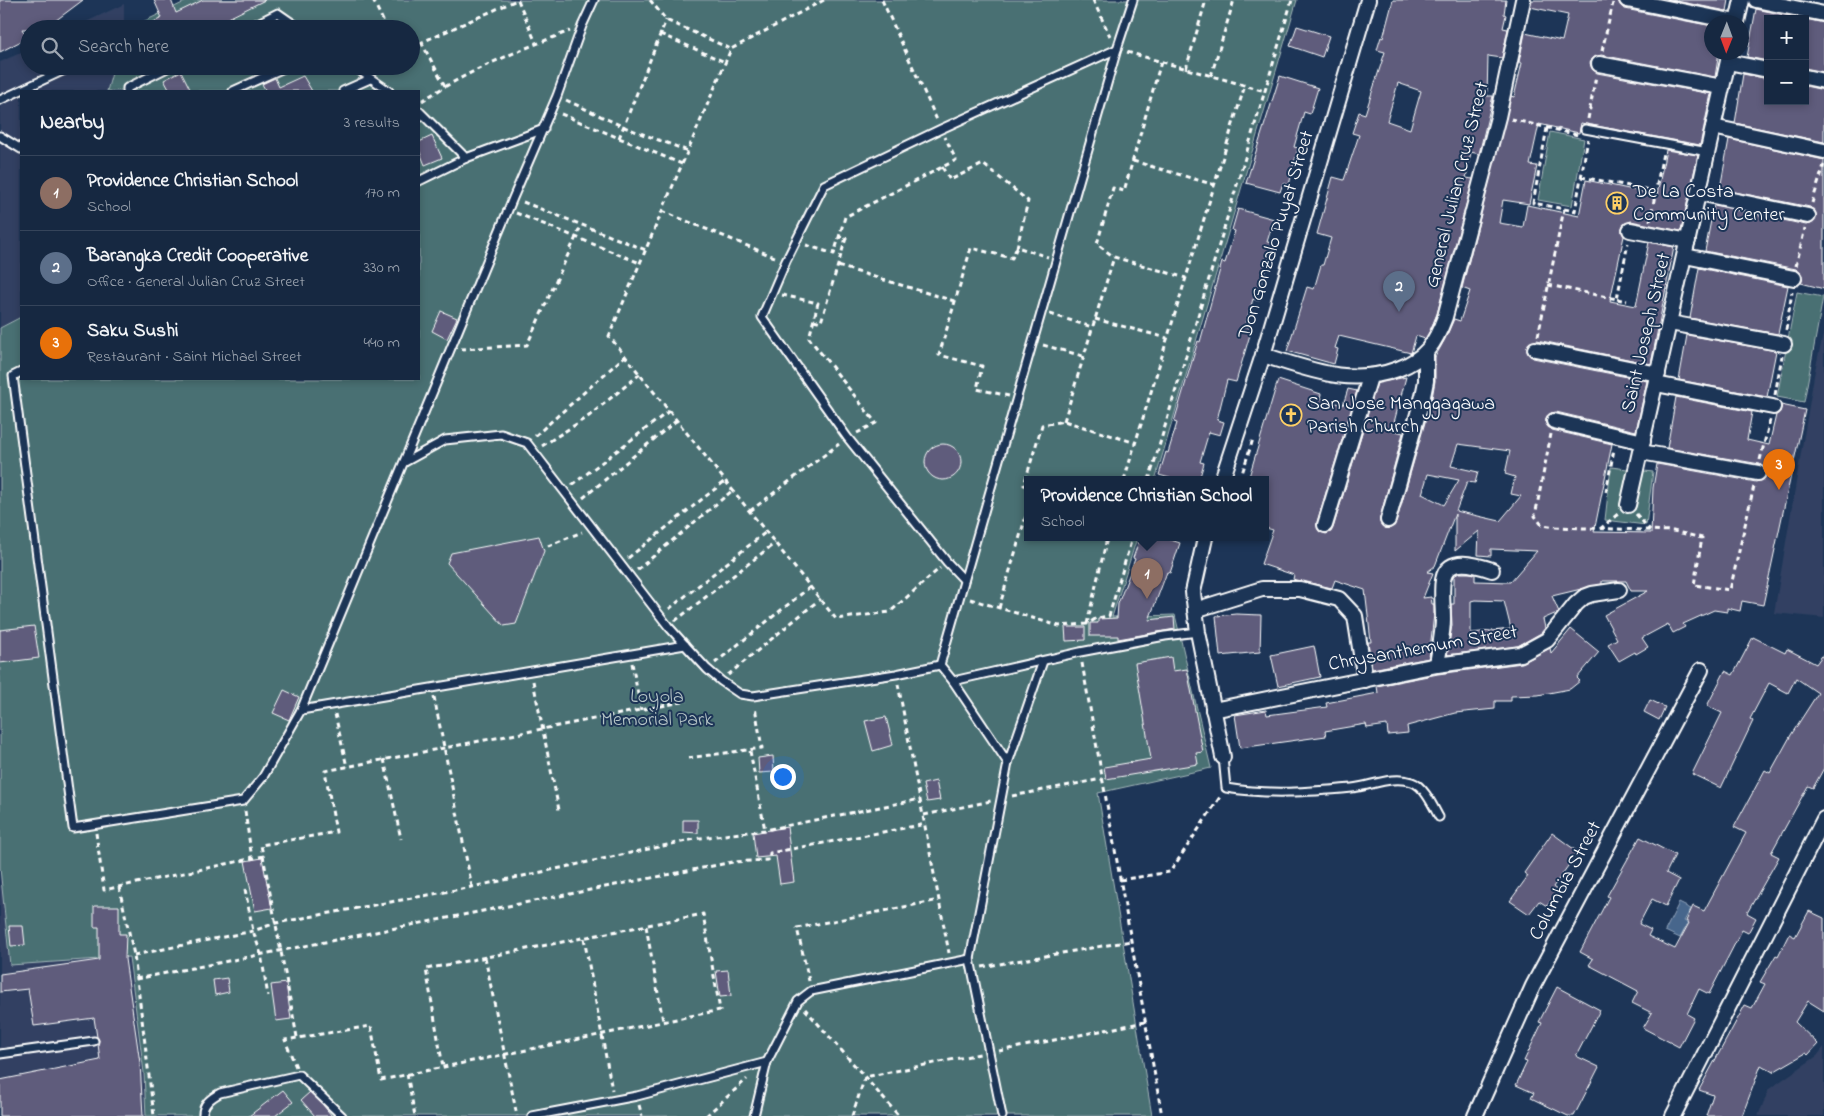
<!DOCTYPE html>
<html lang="en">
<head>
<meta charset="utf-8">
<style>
	:root { --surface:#162841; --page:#23344c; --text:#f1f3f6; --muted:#9ea6b1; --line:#35445a; --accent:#ea580c }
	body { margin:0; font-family:"Indie Flower",sans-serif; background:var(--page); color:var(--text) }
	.controls { position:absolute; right:15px; top:15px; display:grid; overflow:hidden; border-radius:0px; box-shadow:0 2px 8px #0003 }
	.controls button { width:45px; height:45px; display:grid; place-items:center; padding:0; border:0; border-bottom:1px solid var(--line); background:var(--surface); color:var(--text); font:25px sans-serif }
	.compass { position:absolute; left:1704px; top:15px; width:45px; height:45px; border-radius:50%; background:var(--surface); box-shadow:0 2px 8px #0003; rotate:181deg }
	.you { position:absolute; left:782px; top:776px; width:18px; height:18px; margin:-12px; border:4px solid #fff; border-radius:50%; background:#1a73e8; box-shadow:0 0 0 8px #1a73e833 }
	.badge { display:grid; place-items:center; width:32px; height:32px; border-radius:50%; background:var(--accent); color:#fff; font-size:16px; font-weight:700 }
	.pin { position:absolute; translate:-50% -41px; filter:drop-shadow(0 1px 2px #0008) }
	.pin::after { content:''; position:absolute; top:26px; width:18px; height:15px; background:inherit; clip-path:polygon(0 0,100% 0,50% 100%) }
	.popup { position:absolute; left:1024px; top:476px; width:245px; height:65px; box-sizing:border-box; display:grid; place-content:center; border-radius:0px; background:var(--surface); filter:drop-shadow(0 1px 4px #0005); font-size:16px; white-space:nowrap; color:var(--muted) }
	.popup b { font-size:19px; color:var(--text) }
	.popup::after { content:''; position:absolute; left:50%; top:100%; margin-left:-10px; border:10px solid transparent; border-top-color:var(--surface) }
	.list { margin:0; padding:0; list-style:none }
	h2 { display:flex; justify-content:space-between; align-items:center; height:65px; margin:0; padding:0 20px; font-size:21px }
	h2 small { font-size:16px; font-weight:400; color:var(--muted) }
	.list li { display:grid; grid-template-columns:32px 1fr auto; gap:15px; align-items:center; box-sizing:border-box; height:75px; padding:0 20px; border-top:1px solid var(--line) }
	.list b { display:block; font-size:19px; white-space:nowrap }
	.list p { margin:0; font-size:16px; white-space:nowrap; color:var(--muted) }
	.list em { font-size:16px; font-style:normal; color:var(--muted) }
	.icon { flex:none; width:28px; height:28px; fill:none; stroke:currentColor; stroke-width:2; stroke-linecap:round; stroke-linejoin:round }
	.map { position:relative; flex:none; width:1824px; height:1116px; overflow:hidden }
	.search { position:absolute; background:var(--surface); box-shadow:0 2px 8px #0003; left:20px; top:20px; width:400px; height:55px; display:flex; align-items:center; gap:12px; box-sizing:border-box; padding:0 18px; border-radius:28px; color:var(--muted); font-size:19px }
	.panel { position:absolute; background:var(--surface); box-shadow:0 2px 8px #0003; left:20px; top:90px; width:400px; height:290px; border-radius:0px }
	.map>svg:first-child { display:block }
	.built { fill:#304162 }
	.green { fill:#486f73; stroke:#a4b7b9 }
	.water { fill:#46668c; stroke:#90a3ba }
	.building { fill:#5e5c7c; stroke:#fff; fill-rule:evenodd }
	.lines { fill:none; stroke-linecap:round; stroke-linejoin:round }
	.service-casing { stroke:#fff; stroke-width:11 }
	.minor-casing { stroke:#fff; stroke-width:18 }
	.path { stroke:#fff; stroke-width:3; stroke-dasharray:5 4; stroke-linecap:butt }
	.service { stroke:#1d3557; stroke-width:7 }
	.minor { stroke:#1d3557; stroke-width:14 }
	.labels { text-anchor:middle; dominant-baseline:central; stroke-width:4; stroke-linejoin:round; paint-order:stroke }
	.street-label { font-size:20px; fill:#fff; stroke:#1d3557 }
	.poi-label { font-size:20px; fill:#fff; stroke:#1d3557; text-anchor:start }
	.park-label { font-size:20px; fill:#b6c5c7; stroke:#1d3557 }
</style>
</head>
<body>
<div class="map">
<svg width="1824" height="1116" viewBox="0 0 1824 1116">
	<rect width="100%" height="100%" fill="#1d3557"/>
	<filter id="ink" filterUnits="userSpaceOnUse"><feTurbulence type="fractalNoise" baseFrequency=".02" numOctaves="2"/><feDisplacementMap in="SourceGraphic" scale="10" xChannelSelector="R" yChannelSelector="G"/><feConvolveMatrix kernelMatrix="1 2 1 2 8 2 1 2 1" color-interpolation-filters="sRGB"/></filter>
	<g filter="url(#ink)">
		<!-- built -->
		<g class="built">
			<path d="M124,4V29H71Z"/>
			<path d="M29,49V66H114L107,91H21V317L0,328V62Z"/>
			<path d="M1824,331V618L1774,613L1815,370Z"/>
			<path d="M0,868L10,965L129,957L144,1073L146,1116H0Z"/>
			<path d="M1824,1047V1116H1758L1769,1089L1817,1056Z"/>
		</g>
		<!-- green -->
		<g class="green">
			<path d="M189,0H1297L1155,480H1028V538H1137L1112,617L1175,615L1211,768L1098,793L1152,1116H146L144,1073L129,957L10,965L0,868V328L21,317V379H419V91H107L114,66H411V29H128Z"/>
			<path d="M1550,132L1584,139L1572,206L1538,200Z"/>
			<path d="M1797,292L1823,297L1804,402L1777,397Z"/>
			<path d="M1611,467L1653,472L1646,525L1605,520Z"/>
		</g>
		<!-- water -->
		<path class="water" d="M1679,903L1691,909L1684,921L1688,923L1680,938L1665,931Z"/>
		<!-- building -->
		<g class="building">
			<path d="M0,0H83L55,21L59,29H22L27,38L0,52Z"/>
			<path d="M154,0H171L176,13L203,0H265L206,29H140L162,18Z"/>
			<path d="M1393,0H1506L1504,14L1506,15L1503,28L1508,29L1502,58L1488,56L1487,96H1493L1479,154L1471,152L1466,178L1473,179L1437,314L1430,331L1425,339L1416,336L1411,353L1339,336L1335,348L1338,349L1334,364L1287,351L1307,287L1314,289L1321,265H1323L1331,238L1317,234L1333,177L1344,180L1359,135L1352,133L1359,112L1365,114L1385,52L1377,50L1381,37L1383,38ZM1398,83L1421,91L1410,129L1387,121Z"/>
			<path d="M1532,0H1618L1621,6L1625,9L1712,26V52H1719L1715,77L1601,55L1593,58L1590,63L1593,70L1597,73L1711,94L1700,145L1586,124L1581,123L1579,133L1539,124L1530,165L1537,166L1529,204L1503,200L1499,223L1523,227L1527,205L1579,216L1586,180L1657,195L1666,150L1698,155L1681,231L1631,221L1624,224L1622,228L1624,236L1610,301L1636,306L1649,242L1674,247L1651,364L1537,340L1529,343L1527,351L1533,358L1647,381L1636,431L1556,412L1551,413L1546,419V424L1552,430L1612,444L1594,532L1651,533L1653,488L1657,464L1756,482L1765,478L1766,470L1760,464L1667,448L1676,397L1752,412L1747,440L1769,445L1776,415L1780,412L1781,405L1805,410L1763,605L1742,601L1740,611L1727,608V612L1714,610L1683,624L1685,627L1673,633L1668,624L1642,638L1648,647L1636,654L1635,652L1619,661L1608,644L1617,639L1604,615L1648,591H1631L1626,581H1602V584L1552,596L1559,612L1543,619L1545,628L1541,633L1518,646L1447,655L1452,625L1451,604H1454V576L1459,573H1470L1475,574V581L1510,582L1537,551L1491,549V556L1478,555L1479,531L1455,551V514L1435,566L1427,572L1433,573L1423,598L1431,597L1432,604H1434V614L1429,658L1372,669L1368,642H1371L1365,590L1335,580L1332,588L1296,580L1293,579L1294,575L1261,564L1273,530L1266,528V480H1248L1278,380L1321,394L1320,398L1343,405L1348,389L1357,391L1317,522L1319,531L1326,534L1331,532L1333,528L1377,383L1406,377L1392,430L1403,433L1380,518V523L1385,528H1391L1396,523L1432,398L1435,381V357L1445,339L1454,319L1460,321L1470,291L1462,288L1511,96L1514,97L1522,63L1519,62L1525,33L1562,41L1568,15L1530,7ZM1458,444L1510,451L1505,474L1515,477L1511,494L1521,496L1500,521L1456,511L1467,482L1475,483L1478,472L1451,466ZM1428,474L1459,480L1444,505L1422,494ZM1475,600L1504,601L1511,629L1471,633V601Z"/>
			<path d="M1671,0H1729L1727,11Z"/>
			<path d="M1756,9L1804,19H1768V61L1747,57Z"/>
			<path d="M1805,19L1824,23V72L1805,68Z"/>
			<path d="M1297,26L1329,36L1322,57L1290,46Z"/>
			<path d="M252,66H269L270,68L257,74Z"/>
			<path d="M181,71L191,91H170L164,80Z"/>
			<path d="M1743,74L1768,79V101H1805V86L1824,90V142L1735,123Z"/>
			<path d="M303,76L312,91H266L262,84L275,78L279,87Z"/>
			<path d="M1280,76L1318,88L1310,114L1304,112L1294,147L1298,148L1289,185L1283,183L1280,192L1246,183Z"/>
			<path d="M432,136L442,158L425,165L419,150V142Z"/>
			<path d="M1729,139L1824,160V289L1801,283L1802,275L1796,269L1705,251L1714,205L1806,225L1811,224L1816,218V213L1810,207L1720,189Z"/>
			<path d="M1238,209L1274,219L1267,242L1273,243L1260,288L1263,289L1259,301L1253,299L1245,326L1252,328L1236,382L1227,380L1217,420L1224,422L1220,435L1209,432L1200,462L1204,463L1199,480H1177L1159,475L1166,452L1168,453L1177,423L1174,422L1198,341L1200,342L1222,262L1225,263L1235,231L1232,230Z"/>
			<path d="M1699,268L1788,286L1778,334L1690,318Z"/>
			<path d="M441,311L457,318L447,339L432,331Z"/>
			<path d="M1687,335L1776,351L1767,397L1679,380Z"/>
			<circle cx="943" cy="462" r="18"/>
			<path d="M539,536L544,551L516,624L504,626L447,563L451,553Z"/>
			<path d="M1140,538H1165L1180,543L1170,573L1167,572L1149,620L1174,617L1175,629L1118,639V636H1090V623H1098V619L1117,618L1118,604L1135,559L1133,558Z"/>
			<path d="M1236,614L1261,615L1260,652L1220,656L1216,616Z"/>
			<path d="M34,626L39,658L0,663V630Z"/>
			<path d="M1065,627H1085V640L1066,641Z"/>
			<path d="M1571,629L1599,652L1577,678L1580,681L1570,689L1538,695L1511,696V701H1495V709L1455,713L1407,726L1408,733L1388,735L1387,725L1367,728L1366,724L1325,731L1326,736L1240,748L1235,715L1266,710L1267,715L1327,707L1326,703L1378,693L1377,686L1438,674L1522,663L1550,648L1551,653Z"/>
			<path d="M1753,637L1785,653L1787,649L1816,664L1824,653V768L1813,788L1808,786L1771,853L1779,857L1747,913L1756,918L1748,933L1742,930L1709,994L1699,989L1687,1014L1694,1018L1679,1047L1643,1028L1652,1013L1632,1003L1638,991L1589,965L1593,959L1580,952L1609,897L1607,896L1640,837L1675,855L1666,873L1679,880L1666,906L1652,899L1639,924L1651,930L1648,936L1675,949L1689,923L1686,921L1693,906L1704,911L1746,833L1734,827L1765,770L1770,773L1791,735L1818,693L1796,678L1788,693L1769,683L1750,719L1753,721L1721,788L1692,774L1722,713L1707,706L1725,671L1733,675Z"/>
			<path d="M1314,646L1320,677L1278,686L1271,655Z"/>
			<path d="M1171,657L1173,671L1187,669L1203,752L1196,753L1198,764L1106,779L1104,767L1151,759L1135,663Z"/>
			<path d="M284,690L299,697L289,720L273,713Z"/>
			<path d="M1650,700L1665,707L1659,720L1644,712Z"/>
			<path d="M886,717L893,745L873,751L865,721Z"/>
			<path d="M773,756L774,772L759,773L758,758Z"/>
			<path d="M936,781L940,800L927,802L923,784Z"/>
			<path d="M683,820H698V833L683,832Z"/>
			<path d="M787,827L794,882L780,884L776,856L756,858L753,833Z"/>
			<path d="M1552,833L1578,852L1553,887L1558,891L1547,906L1539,901L1529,914L1510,901L1528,876L1524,873Z"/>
			<path d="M262,858L272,908L255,911L245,861Z"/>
			<path d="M94,906H119V934H126L125,959L140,1063L143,1116H0V1080L100,1060L98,1044L99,1040L97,1037L94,1018L34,1026L28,989L0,992V974L99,960V927H94Z"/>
			<path d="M1809,911L1824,918V1011L1808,1001L1795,1022L1818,1044L1808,1055L1806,1053L1773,1072L1761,1065L1742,1116H1706L1713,1095L1699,1090L1745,1005L1752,1008L1765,984L1760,982L1776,955L1778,956L1789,934L1795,937Z"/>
			<path d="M9,926H23L25,945L11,946Z"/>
			<path d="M728,970L731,996L720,997L716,971Z"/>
			<path d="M227,978L229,992L215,995L213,980Z"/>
			<path d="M286,983L291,1019L276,1021L271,985Z"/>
			<path d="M1557,987L1600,1010L1576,1056L1599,1067L1574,1116H1568L1531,1098L1534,1093L1516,1085L1527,1062L1524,1061L1542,1023L1539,1022Z"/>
			<path d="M283,1090L293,1102L275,1116H249Z"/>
			<path d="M310,1092L323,1105L332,1116H315L301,1100Z"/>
		</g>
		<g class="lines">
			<!-- service casing -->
			<g class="service-casing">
				<g id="service">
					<path d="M246,29L278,13L301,29"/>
					<path d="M353,66L389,91"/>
					<path d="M127,91V88L171,66"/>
					<path d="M233,91L288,66"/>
					<path d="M343,91L370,79"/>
					<path d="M0,100L73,66"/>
					<path d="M419,111L466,158"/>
					<path d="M1585,129L1708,152"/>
					<path d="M0,136L21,149"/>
					<path d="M419,181L466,158L544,129"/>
					<path d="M21,372L13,376L73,828L243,801L263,777L301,710L513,198L557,96L582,26L594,0"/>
					<path d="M405,462L445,440L501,434L527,443L668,626L685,645L707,669L721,681L740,694L753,696L896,674L940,665L953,681L1080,652L1165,636L1198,632"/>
					<path d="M964,580L947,562L847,437L762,317L786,261L824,185L941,129L1117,49"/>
					<path d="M940,665L1117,49L1133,0"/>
					<path d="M953,681L1008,763"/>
					<path d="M301,710L685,645"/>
					<path d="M1223,757L1226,788C1268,795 1309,792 1352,788C1371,786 1393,775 1412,782C1424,786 1433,806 1439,817"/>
					<path d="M0,1054L94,1041"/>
					<path d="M203,1116C202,1104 211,1098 220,1093L299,1075L342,1116"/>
					<path d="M532,1116L637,1096L767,1062"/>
					<path d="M754,1116L767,1062L798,1001L811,991L970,959"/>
					<path d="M1002,1116L970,959L1008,763L1043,661"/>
				</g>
			</g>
			<!-- minor casing -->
			<g class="minor-casing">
				<g id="minor">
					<path d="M1627,0L1736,22"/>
					<path d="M1756,0L1824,14"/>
					<path d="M1737,22L1742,0"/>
					<path d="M1728,62L1768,70"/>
					<path d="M1599,64L1722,87"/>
					<path d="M1805,77L1824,81"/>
					<path d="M1713,127L1824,151"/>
					<path d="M1699,193L1808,216"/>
					<path d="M1630,230L1688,241"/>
					<path d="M1685,256L1794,278"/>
					<path d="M1670,323L1784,344"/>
					<path d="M1535,349L1658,374"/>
					<path d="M1263,355C1309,369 1350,387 1398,369C1426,358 1435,344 1445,317L1498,117L1523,0"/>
					<path d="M1656,384L1773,407"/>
					<path d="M1554,421L1643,442"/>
					<path d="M1641,452L1758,473"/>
					<path d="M1222,480L1263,355L1368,0"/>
					<path d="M1628,505L1730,52"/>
					<path d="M1388,520L1423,396L1426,381V354"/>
					<path d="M1325,525L1370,377"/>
					<path d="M1205,538L1193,592L1194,601L1198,632L1223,757"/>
					<path d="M1195,610L1262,589H1300L1339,599L1355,616L1365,680"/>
					<path d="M1437,665C1439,650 1443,634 1443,619C1443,606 1441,592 1443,580C1447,555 1477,565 1492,570"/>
					<path d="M1213,710L1437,665L1521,654L1547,640L1576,604L1584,597L1592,594L1619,590"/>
					<path d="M1475,1116L1533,986L1701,670"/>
					<path d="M1673,1116L1824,819"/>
				</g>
			</g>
			<!-- path -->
			<g class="path">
				<path d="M373,0L387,29"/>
				<path d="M518,0L536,43"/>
				<path d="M650,0L666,20L731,49"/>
				<path d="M824,0L731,49L609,336L836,619L890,612L940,568"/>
				<path d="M882,0L937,120"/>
				<path d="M1093,0L1110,36"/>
				<path d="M660,34L725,62"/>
				<path d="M421,42L445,86"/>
				<path d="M411,47L517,0"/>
				<path d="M1602,51L1613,3"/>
				<path d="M1127,52L1265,91"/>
				<path d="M1161,62L1124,191L1113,188L1097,244L1114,257L1186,278"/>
				<path d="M1186,69L1206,0"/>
				<path d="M1211,76L1234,0"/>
				<path d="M566,100L624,127L688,151"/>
				<path d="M422,101C467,71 519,50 570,31"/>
				<path d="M561,114L682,164"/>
				<path d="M1511,119L1578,135"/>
				<path d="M1588,119L1596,76"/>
				<path d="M1547,128L1533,203L1575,211L1588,139"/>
				<path d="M619,138L666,20"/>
				<path d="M1133,161L1215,185"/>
				<path d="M942,167L950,180L983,164L1028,201L1017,247"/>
				<path d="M1581,177L1656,191"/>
				<path d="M523,202L646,250"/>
				<path d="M1812,203L1824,165"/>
				<path d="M662,211L777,258"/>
				<path d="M516,213L640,263"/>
				<path d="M1650,221L1663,153"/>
				<path d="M806,245L834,254L845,217L956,160L945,137"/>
				<path d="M838,266L954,301"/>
				<path d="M1796,266L1805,228"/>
				<path d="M1548,285L1617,299L1628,243"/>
				<path d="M782,295L818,303L809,338L876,423L857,433"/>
				<path d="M1617,299L1627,301"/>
				<path d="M1050,314L1092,327"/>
				<path d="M1095,319L1167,338"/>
				<path d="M814,320L821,322L846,238L839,237"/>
				<path d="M1786,330L1792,292"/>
				<path d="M1538,336L1564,209"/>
				<path d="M1043,345L1083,356"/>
				<path d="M461,349L527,345L581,226"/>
				<path d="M1775,395L1782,356"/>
				<path d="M1009,396L977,389L982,366L939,355L971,248L1012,258L1017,247L1048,257"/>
				<path d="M1064,421L1114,257"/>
				<path d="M1551,434L1535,516L1542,525L1556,527L1673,531L1702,538L1694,585L1730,590L1754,486"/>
				<path d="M535,436L625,356"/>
				<path d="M542,446L589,416L640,374"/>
				<path d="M1760,460L1770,420"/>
				<path d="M1124,480L1245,85"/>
				<path d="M1149,480L1292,0"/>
				<path d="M1240,480L1253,439"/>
				<path d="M572,485L669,411"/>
				<path d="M1028,486L1024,485L1042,425L1064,421L1136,443"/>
				<path d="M1606,492L1614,449"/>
				<path d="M583,498L677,420"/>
				<path d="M750,511L839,444"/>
				<path d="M1636,514L1650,530"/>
				<path d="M1600,529L1618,514"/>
				<path d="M548,546L582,532"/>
				<path d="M628,558L725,481"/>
				<path d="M637,570L733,490"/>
				<path d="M970,599L1059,626L1087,624L1097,618L1109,616L1132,538"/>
				<path d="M999,608L1028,509"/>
				<path d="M669,609L766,532"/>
				<path d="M675,621L775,543"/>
				<path d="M1087,624L1107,538"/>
				<path d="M632,663L641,710"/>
				<path d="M715,663L810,587"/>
				<path d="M1082,663L1162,1116"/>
				<path d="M728,675L820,599"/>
				<path d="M533,681L559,810"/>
				<path d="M898,684L949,953"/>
				<path d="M434,697L472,887"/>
				<path d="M335,714L347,767"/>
				<path d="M750,751L765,830"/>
				<path d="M688,758L762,748L755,707"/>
				<path d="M384,759L401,839"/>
				<path d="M1012,796L1102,779"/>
				<path d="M245,811L252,859"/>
				<path d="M924,815L991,801"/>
				<path d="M96,833L104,890L264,856"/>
				<path d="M1120,880L1170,872L1220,797"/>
				<path d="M119,887L134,955L154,1116"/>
				<path d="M245,889L253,931L261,954L268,996"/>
				<path d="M646,926L663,1021"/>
				<path d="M584,938L612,1090"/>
				<path d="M134,955L253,931L276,923L472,887L700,838L765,830L920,799"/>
				<path d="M485,957L517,1116"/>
				<path d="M982,967L1131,941"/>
				<path d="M136,979L733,862L769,860L770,853L926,824"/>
				<path d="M809,981L797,928L939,900"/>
				<path d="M805,1009L899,1116"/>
				<path d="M297,1037L261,845L336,832L325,771L687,701"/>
				<path d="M999,1051L1145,1022"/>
				<path d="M296,1067L285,1040L371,1026L381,1080L720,1010L703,914L426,969L443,1067"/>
				<path d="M407,1074L415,1116"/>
				<path d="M639,1105L642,1116"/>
				<path d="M706,1116L747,1079"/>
				<path d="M852,1116L865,1077L980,1054"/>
			</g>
			<!-- service -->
			<use href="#service" class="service"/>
			<!-- minor -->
			<use href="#minor" class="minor"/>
		</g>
	</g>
	<!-- icons -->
	<defs>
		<g id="building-ring" transform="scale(1.125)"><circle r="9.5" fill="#1d3557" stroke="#ffd166" stroke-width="1.5"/><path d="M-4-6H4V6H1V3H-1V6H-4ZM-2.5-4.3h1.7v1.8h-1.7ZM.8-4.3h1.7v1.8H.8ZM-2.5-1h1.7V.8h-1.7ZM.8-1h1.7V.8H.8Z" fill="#ffd166"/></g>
		<g id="church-ring" transform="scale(1.125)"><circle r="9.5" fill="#1d3557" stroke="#ffd166" stroke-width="1.5"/><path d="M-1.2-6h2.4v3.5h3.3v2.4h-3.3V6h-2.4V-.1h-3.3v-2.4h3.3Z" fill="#ffd166"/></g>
	</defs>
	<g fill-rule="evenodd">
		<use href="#building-ring" x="1617" y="203"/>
		<use href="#church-ring" x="1291" y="415"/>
	</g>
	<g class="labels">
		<!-- street labels -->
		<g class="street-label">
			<text transform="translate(1458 185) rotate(-76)">General Julian Cruz Street</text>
			<text transform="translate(1277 235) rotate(-73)">Don Gonzalo Puyat Street</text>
			<text transform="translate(1647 333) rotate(-77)">Saint Joseph Street</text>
			<text transform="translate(1423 649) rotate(-10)">Chrysanthemum Street</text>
			<text transform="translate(1566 881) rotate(-62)">Columbia Street</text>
		</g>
		<!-- poi labels -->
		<g class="poi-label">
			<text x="1633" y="192">De La Costa<tspan x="1633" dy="23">Community Center</tspan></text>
			<text x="1307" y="404">San Jose Manggagawa<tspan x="1307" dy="23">Parish Church</tspan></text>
		</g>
		<!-- park labels -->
		<g class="park-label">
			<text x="657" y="697">Loyola<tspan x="657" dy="23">Memorial Park</tspan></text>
		</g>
	</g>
</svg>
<div class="controls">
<button>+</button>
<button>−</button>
</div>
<svg class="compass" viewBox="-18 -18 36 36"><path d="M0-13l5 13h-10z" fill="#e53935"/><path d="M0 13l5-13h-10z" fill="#9ea6b1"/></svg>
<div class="you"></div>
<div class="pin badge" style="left:1147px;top:599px;background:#8d6e63">1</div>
<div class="popup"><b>Providence Christian School</b>School</div>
<div class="pin badge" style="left:1399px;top:312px;background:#5c6f8a">2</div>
<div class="pin badge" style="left:1779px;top:490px;background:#e8710a">3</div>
<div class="search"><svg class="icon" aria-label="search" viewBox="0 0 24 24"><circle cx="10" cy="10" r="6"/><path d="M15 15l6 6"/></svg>Search here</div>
<section class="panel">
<h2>Nearby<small>3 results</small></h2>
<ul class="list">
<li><span class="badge" style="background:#8d6e63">1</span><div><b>Providence Christian School</b><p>School</p></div><em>170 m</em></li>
<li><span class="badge" style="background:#5c6f8a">2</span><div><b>Barangka Credit Cooperative</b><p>Office · General Julian Cruz Street</p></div><em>330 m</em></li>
<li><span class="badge" style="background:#e8710a">3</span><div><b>Saku Sushi</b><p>Restaurant · Saint Michael Street</p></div><em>440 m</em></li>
</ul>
</section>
</div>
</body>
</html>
